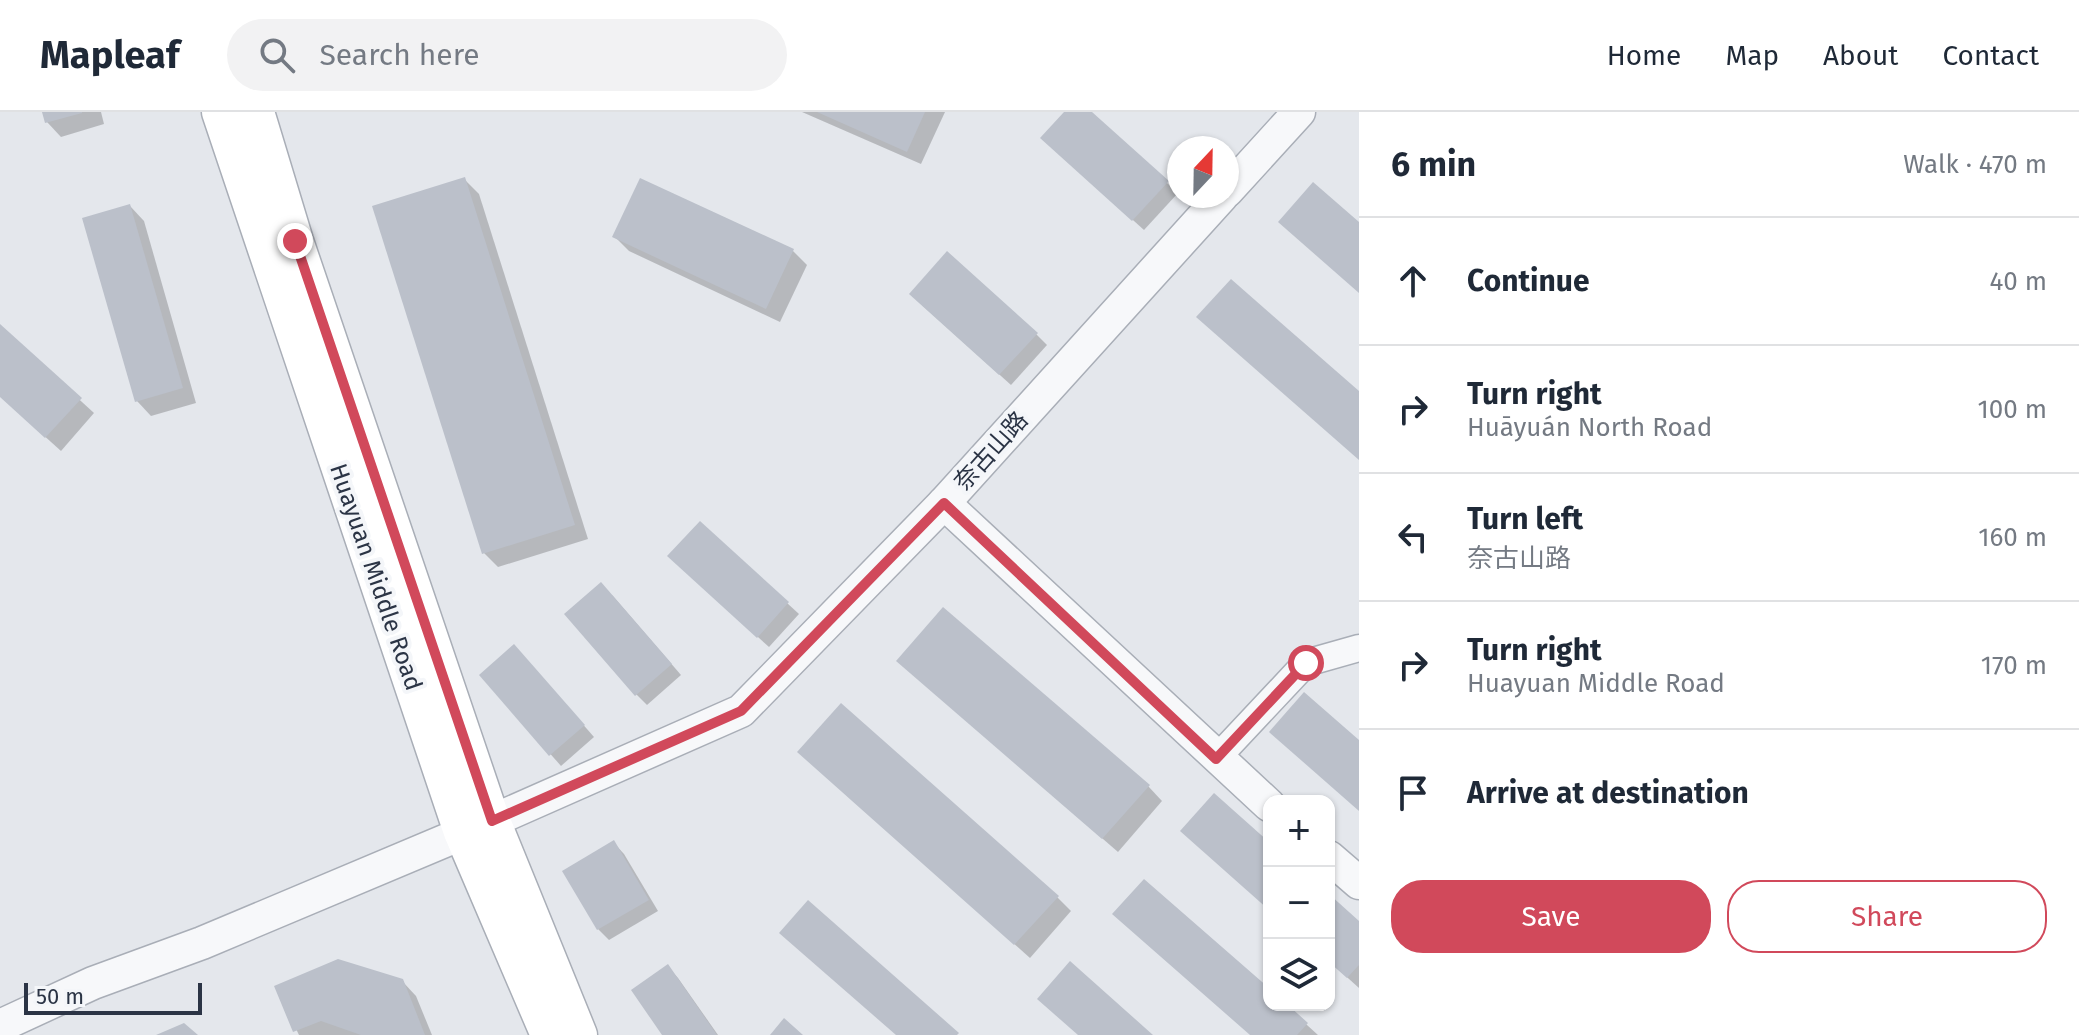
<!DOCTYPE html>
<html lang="en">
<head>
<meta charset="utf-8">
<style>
	:root { --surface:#fff; --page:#f2f2f3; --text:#1f2937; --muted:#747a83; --line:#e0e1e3; --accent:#d1495b }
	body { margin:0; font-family:"Fira Sans","Noto Sans SC",sans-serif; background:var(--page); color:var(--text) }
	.controls { position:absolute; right:24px; bottom:24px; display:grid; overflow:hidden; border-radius:16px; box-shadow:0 2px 6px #0004 }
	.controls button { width:72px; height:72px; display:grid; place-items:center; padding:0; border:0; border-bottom:2px solid var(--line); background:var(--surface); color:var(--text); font:40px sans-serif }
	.compass { position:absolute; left:1167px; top:24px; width:72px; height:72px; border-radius:50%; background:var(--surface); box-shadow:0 2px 6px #0004; rotate:22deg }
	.scale { position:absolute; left:24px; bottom:20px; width:178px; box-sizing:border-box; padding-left:8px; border:4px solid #2b3445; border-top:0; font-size:22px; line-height:28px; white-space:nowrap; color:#2b3445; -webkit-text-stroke:6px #f4f6f9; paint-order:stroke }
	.stop { position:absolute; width:24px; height:24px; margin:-18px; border:6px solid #d1495b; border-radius:50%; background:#fff }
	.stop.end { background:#d1495b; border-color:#fff; box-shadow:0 2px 8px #0008 }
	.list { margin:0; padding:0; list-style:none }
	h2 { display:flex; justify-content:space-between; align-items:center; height:104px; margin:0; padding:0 32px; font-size:34px }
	h2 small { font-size:26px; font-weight:400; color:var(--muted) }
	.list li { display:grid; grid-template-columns:52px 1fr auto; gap:24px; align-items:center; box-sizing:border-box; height:128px; padding:0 32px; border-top:2px solid var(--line) }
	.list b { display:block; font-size:30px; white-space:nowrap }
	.list p { margin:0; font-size:26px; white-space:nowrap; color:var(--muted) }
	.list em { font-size:26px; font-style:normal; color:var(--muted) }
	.actions { display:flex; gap:16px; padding:24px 32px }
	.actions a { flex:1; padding:18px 0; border:2px solid var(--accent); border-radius:32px; text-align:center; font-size:28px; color:var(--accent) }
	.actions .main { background:var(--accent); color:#fff }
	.icon { flex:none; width:44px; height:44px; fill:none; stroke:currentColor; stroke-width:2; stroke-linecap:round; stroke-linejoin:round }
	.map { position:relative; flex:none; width:1359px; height:923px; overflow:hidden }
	header { display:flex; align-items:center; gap:48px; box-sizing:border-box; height:112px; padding:0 40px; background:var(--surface); border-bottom:2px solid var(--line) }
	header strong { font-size:38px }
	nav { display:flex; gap:44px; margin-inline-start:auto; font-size:28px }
	.search { width:560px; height:72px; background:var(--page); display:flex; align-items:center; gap:20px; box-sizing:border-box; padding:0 28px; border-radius:44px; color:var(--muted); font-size:30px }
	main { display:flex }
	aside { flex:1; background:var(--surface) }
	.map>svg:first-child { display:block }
	.shadow { fill:#0003 }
	.building { fill:#bbc0ca }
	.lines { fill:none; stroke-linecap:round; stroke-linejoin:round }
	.minor-casing { stroke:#a9aeb7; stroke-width:29 }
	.tertiary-casing { stroke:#a9aeb7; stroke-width:35 }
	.secondary-casing { stroke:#a9aeb7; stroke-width:39 }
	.minor { stroke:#f7f8fa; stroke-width:26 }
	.tertiary { stroke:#f7f8fa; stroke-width:32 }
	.secondary { stroke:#fff; stroke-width:36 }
	.route { stroke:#d1495b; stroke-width:10 }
	.labels { text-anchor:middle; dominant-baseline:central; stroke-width:8; stroke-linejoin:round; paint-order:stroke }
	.street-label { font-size:24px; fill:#2b3445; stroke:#f4f6f9 }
</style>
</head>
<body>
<header>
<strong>Mapleaf</strong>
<div class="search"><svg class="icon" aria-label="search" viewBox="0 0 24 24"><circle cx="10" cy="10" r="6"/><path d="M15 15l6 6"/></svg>Search here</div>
<nav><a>Home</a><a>Map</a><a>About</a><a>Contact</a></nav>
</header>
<main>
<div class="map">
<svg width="1359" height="923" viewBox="0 0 1359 923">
	<rect width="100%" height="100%" fill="#e4e7ec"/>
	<!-- shadow -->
	<g class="shadow">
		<path d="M44,0H101L104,12L61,25L47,10Z"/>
		<path d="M802,0H945L921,52Z"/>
		<path d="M1067,0H1089L1178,81L1144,118L1054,37Z"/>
		<path d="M465,68L479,82L588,427L498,455L484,441Z"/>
		<path d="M130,94L144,109L196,291L151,304L137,289Z"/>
		<path d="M615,125L793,139L807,153L780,210L629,139Z"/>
		<path d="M922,193L1036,222L1047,233L1011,273Z"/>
		<path d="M0,215L94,301L61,339L0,284Z"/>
		<path d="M700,411L799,502L769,535L681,455Z"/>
		<path d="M612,483L681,563L647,593L636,582Z"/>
		<path d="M525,546L594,625L561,654L481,563Z"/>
		<path d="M898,549L1148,674L1162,689L1118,740Z"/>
		<path d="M814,654L1057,785L1071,799L1030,846Z"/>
		<path d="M614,731L624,742L658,799L609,828L598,817Z"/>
		<path d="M1329,785L1359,811V876L1329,849Z"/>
		<path d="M668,855L678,866L718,923H664Z"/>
		<path d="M402,869L416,884L432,923H299L276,875Z"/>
		<path d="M1269,879V893H1285L1318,923H1251Z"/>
	</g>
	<!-- building -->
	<g class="building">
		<path d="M42,0H82V1L45,11Z"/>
		<path d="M817,0H925L907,40Z"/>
		<path d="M1064,0H1092L1169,69L1132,109L1040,26Z"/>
		<path d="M465,65L575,413L482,442L372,94Z"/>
		<path d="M640,66L794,137L766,197L612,125Z"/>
		<path d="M1313,70L1359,110V181L1278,110Z"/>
		<path d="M130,92L183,276L135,290L82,106Z"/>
		<path d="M947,139L1038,221L999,263L909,182Z"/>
		<path d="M1231,167L1359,279V348L1196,205Z"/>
		<path d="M0,212L82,286L45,326L0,285Z"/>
		<path d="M700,409L789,490L757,526L667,444Z"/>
		<path d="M601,470L672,552L635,584L564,502Z"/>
		<path d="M943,495L1150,673L1102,727L896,549Z"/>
		<path d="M514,532L585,613L549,644L479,563Z"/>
		<path d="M1304,580L1359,628V699L1269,620Z"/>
		<path d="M841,591L1059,784L1014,833L797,640Z"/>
		<path d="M1214,681L1269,730V798L1180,719Z"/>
		<path d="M614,728L649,788L597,818L562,759Z"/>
		<path d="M1144,767L1269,876V893H1288L1308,911L1297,923H1250L1112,802Z"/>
		<path d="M1329,782L1359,809V853L1347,866L1329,850Z"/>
		<path d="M808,788L959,921L957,923H896L779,821Z"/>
		<path d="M338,847L403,867L425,923H361L321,909L293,920L274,874Z"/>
		<path d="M1070,849L1153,923H1078L1037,887Z"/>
		<path d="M668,852L717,923H662L631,878Z"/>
		<path d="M784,906L803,923H770Z"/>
		<path d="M184,911L198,923H156Z"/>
	</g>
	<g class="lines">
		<!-- minor casing -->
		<g class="minor-casing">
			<path id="minor" d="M1216,647L1306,551L1359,536"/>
		</g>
		<!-- tertiary casing -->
		<g class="tertiary-casing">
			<g id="tertiary">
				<path d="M1227,79L1299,0"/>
				<path d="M944,391L1269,693"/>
				<path d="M1329,745L1359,771"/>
				<path d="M0,914L93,871L202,831L492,709L741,599L944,391L1222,84"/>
			</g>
		</g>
		<!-- secondary casing -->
		<g class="secondary-casing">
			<g id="secondary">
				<path d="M220,0L462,720L549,923"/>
				<path d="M256,0L295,129L492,709L579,923"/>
			</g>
		</g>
		<!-- minor -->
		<use href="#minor" class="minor"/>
		<!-- tertiary -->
		<use href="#tertiary" class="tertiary"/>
		<!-- secondary -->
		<use href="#secondary" class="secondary"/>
	</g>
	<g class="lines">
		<!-- route -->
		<path class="route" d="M295,129L492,709L741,599L944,391L1216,647L1306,551"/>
	</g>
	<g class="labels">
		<!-- street labels -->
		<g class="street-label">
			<text transform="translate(991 339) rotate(-48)">奈古山路</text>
			<text transform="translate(376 465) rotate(71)">Huayuan Middle Road</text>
		</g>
	</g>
</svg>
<div class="controls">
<button>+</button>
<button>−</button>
<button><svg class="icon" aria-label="layers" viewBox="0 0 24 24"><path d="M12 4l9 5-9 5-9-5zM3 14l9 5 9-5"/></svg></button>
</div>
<svg class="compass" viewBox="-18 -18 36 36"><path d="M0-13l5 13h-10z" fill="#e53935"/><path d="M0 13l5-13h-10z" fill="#747a83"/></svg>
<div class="scale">50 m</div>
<div class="stop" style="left:1306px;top:551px"></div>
<div class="stop end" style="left:295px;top:129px"></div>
</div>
<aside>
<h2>6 min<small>Walk · 470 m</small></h2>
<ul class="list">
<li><svg class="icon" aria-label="ahead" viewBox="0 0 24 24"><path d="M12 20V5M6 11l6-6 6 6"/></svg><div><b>Continue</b></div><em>40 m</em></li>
<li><svg class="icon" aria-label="right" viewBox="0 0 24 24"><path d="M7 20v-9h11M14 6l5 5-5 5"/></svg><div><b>Turn right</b><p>Huāyuán North Road</p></div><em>100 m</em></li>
<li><svg class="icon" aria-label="left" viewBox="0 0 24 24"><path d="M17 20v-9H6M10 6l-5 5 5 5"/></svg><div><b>Turn left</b><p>奈古山路</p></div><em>160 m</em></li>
<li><svg class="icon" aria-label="right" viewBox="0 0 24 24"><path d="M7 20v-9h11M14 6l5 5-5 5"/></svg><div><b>Turn right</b><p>Huayuan Middle Road</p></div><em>170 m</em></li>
<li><svg class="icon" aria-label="arrive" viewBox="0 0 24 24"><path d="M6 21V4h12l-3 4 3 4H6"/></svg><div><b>Arrive at destination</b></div></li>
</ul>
<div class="actions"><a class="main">Save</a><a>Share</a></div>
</aside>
</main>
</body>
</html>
